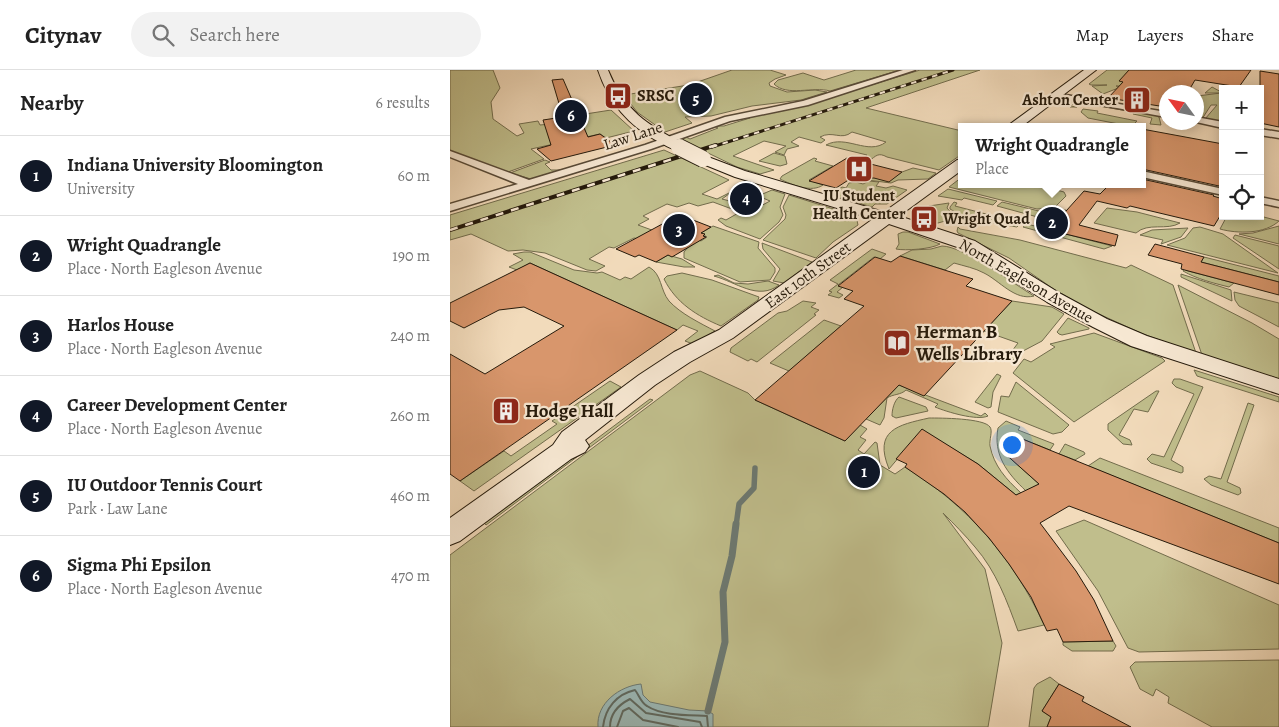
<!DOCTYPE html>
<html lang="en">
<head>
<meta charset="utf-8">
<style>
	:root { --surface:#fff; --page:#f2f2f2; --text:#222; --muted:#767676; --line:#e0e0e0; --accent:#111827 }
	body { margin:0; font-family:Alegreya,serif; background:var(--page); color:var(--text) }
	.controls { position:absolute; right:15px; top:15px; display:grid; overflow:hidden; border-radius:0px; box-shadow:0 2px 12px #0003 }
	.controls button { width:45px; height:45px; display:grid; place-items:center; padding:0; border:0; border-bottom:1px solid var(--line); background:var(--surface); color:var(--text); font:25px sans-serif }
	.compass { position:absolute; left:709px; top:15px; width:45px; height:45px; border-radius:50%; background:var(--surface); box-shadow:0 2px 12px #0003; rotate:303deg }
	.you { position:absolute; left:561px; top:374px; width:18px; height:18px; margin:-12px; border:4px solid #fff; border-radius:50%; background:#1a73e8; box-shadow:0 0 0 8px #1a73e833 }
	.badge { display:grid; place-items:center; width:32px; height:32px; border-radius:50%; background:var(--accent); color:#fff; font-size:16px; font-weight:700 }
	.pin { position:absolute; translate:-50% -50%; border:2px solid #fff; box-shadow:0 1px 5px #0006 }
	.popup { position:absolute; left:508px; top:53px; width:188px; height:65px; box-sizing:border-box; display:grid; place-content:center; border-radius:0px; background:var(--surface); filter:drop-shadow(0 1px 4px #0005); font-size:16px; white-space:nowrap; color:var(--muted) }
	.popup b { font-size:19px; color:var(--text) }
	.popup::after { content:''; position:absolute; left:50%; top:100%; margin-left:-10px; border:10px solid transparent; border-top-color:var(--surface) }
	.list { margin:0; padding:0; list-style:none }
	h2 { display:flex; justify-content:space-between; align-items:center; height:65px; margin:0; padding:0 20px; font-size:21px }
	h2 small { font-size:16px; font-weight:400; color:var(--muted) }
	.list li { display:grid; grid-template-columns:32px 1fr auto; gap:15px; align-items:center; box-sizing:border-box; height:80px; padding:0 20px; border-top:1px solid var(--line) }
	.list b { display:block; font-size:19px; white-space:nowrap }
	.list p { margin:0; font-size:16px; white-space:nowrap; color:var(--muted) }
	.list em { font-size:16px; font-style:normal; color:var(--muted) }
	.icon { flex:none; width:28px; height:28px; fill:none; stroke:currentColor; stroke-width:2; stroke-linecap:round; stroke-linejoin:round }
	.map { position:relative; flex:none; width:829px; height:657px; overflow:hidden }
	header { display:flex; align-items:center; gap:30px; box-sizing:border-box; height:70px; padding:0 25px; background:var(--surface); border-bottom:1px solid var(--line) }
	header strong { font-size:24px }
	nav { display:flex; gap:28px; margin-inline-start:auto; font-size:18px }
	.search { width:350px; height:45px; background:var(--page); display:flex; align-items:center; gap:12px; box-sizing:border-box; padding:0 18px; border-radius:28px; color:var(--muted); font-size:19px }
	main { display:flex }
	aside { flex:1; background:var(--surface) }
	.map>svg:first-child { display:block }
	.green { fill:#c0be8c; stroke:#726c4c }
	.water { fill:#9cb9b7; stroke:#6c7972 }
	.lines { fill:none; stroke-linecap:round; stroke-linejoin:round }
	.shore { stroke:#606a61; stroke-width:2 }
	.stream-far1 { stroke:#6c7972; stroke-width:5.5 }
	.stream { stroke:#6c7972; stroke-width:7 }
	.building { fill:#d8966c; stroke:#251a0b }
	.street-casing { stroke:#584a37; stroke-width:3 }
	.secondary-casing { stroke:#251a0b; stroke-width:2 }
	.street { fill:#f7e8d3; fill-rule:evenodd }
	.secondary { fill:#f7e8d3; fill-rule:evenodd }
	.rail-far1-casing { stroke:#251a0b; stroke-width:3 }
	.rail-casing { stroke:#251a0b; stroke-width:4 }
	.rail-far1 { stroke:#f7e8d3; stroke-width:2; stroke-dasharray:5.5; stroke-linecap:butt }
	.rail { stroke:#f7e8d3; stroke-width:2.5; stroke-dasharray:8; stroke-linecap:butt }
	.secondary-bridge-casing { stroke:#251a0b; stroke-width:18; stroke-linecap:butt }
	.secondary-bridge { stroke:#f7e8d3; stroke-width:16 }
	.labels { text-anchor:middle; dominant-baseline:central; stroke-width:4.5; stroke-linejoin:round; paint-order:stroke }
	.far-poi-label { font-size:16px; font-weight:bold; fill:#251a0b; stroke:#f7e8d3; text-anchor:start }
	.far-street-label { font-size:16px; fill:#251a0b; stroke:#f7e8d3 }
	.poi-label { font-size:19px; font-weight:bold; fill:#251a0b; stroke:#f7e8d3; text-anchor:start }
</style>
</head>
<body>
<header>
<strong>Citynav</strong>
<div class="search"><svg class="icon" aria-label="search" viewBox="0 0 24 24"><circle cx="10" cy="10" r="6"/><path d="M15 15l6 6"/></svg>Search here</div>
<nav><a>Map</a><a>Layers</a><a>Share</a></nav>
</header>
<main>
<aside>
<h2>Nearby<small>6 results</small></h2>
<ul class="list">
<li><span class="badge">1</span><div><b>Indiana University Bloomington</b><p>University</p></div><em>60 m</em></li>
<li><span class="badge">2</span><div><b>Wright Quadrangle</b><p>Place · North Eagleson Avenue</p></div><em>190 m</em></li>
<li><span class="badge">3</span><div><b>Harlos House</b><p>Place · North Eagleson Avenue</p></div><em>240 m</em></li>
<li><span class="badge">4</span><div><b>Career Development Center</b><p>Place · North Eagleson Avenue</p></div><em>260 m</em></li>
<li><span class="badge">5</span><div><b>IU Outdoor Tennis Court</b><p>Park · Law Lane</p></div><em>460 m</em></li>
<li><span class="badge">6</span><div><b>Sigma Phi Epsilon</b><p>Place · North Eagleson Avenue</p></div><em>470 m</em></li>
</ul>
</aside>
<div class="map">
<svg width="829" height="657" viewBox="0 0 829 657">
	<rect width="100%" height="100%" fill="#f2dbbb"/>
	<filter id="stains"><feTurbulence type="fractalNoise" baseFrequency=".004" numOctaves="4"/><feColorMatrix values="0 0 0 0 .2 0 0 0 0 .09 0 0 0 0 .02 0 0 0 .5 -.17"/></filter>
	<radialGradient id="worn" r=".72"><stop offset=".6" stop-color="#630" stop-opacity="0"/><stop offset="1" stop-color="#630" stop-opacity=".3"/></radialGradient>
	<!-- green -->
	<g class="green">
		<path d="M0,0H43L50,18L41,32L43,49L67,66L74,63L69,54L88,51L90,55L131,51L129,45L161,40L184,61L156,68L150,64L81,79L94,89L58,102L0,81Z"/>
		<path d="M282,0H320L336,5L325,9L319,13L320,16L337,22L365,20L377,22L351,30L302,36L261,46L235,47L242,53L215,62L187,42L174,25L239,15Z"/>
		<path d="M406,0H450L380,21C363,16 337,27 324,14L328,10L353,3L374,10Z"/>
		<path d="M470,0H530L416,38L512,61V84L489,100L437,87C428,82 426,86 419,91L412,89L417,85L376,75C396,64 418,86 436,72L402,62C391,71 383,60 370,67L375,70L371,73L349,67L341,72L349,76L337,79L334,85L325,82L336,76L314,71L283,86L324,100L310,104L287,97L231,70L236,67L240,69L268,58L264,56H274L300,48L296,46L366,32Z"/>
		<path d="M657,0H679L670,11L675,12L672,16H666L671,17L653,24L642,16L657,15H641L639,14Z"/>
		<path d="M762,17L773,23V52L755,49L767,35H761L752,49L747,48V26L771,23H755Z"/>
		<path d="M619,30L705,45L709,47L711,55L700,54L702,48L683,44L684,42L625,32L621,36L627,37H620L617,32Z"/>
		<path d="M633,39L648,41L647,43L687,51L682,56H679L638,48L631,42Z"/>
		<path d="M214,80L279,110L252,124L267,129L283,121L272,129L307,138L320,131L308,126L322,120L335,124L330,137L333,145L329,152L310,169L276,156L268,150L271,148L276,150L290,142L263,132L248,136L239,133L227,137L217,134L193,146L199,149L188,155L235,172L246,169L251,171L257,167L251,163L263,156L309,172L308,178L325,198V202L320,210L290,212L234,188V182L238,177L184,168L164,178L159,177L139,189L155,196L146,201L137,200L95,183L73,180L58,181L21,164L0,170V145Z"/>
		<path d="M324,83L335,86L337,94L330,96L309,91Z"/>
		<path d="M364,88L367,89L365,91L383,96L359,110L373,115C362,123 342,115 330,109L332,106Z"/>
		<path d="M95,90L100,92L95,94L101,100H110L81,109L60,103Z"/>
		<path d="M463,98L486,103L478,109L448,110L441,113L417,110L416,106L439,111L452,102Z"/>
		<path d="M512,107V114H584L614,122L616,126L604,138L587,139L499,117Z"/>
		<path d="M419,111L429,112L426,116L436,118L443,116L457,120L437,134H425L422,137L381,125L392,117L396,118L399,113L406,112L413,114Z"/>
		<path d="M498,119L547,131L543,135L514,128L512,130L488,126Z"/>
		<path d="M339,125L406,146L408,155L383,172L366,188L313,170L335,149L336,145L333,137Z"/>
		<path d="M504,132L507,133L505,136L571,153L567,157L516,148L500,139V137Z"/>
		<path d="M552,132L593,142L616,140L606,152L547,136Z"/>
		<path d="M499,133L497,138L506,148L488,153H485V150L472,146L471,143L479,136Z"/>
		<path d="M657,138L687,142L730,153C717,161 698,152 686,163L644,153Z"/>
		<path d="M777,146H810L829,151C815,164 788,164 770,159Z"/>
		<path d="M577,154L662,176L654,179L573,157Z"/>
		<path d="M829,156V174L789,164L803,163Z"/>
		<path d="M508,157L510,159L570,170L676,198L681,195L723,215L746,283L693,264L640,240L605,220L559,188L508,163L507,161Z"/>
		<path d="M750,157L773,164L828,203L717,175L735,168L743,158Z"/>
		<path d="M738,158L731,167L711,174L713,170L690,165L702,160Z"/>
		<path d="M453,162H458L490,174C482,179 455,181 446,179L449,174L448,164Z"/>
		<path d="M785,165L829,176V199L783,168Z"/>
		<path d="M312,173L362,192L334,213L323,211L330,199L313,179Z"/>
		<path d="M492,176C513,176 564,214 584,226C565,231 550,211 534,203C525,198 514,196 504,193L495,200L450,186L462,180L481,179Z"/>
		<path d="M422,179L436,184L430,189L424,187L388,215L393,217L387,222L393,225L389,228L378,225L382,222L379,221L388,214L380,210Z"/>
		<path d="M74,182H80L124,200L147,203L152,202L170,210L175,207L181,209L199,197C212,204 210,220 219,231C231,244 250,253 265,261L243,274L235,271L248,261L233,255L227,260L80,193L67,200L59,197L73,190L63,184Z"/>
		<path d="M218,185L232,189L245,197H234L206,192Z"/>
		<path d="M754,187L829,206V212L751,192Z"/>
		<path d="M734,199L738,201L784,213L779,217C763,213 747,209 733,201Z"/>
		<path d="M232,203L262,210L309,227L308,230L271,256C247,246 226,233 214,209L217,206Z"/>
		<path d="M731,204L781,220L782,231L731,207Z"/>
		<path d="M268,205L284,213L298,214L318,211L329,215C308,231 286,212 264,206Z"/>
		<path d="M728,215L802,253L829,269V309L752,285Z"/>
		<path d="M784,222L829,233V257L789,236L785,230Z"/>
		<path d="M353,231L366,233L361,237L369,240L364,244L366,245L307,292L301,289L298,291L280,282L281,278L328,243L337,241Z"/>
		<path d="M562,231L602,237L614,244L592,271L575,280L562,291L556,289L568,273L534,261Z"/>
		<path d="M618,248L639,258V259L612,265L609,264L607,262Z"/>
		<path d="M374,250L391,256L339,301L320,293Z"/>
		<path d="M644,263L712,288L715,291L624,352L563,303L574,289L581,292L605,277L600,274Z"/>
		<path d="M744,300L829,327V332L747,306Z"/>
		<path d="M250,301L298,323L305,330L395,371L410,355L417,359L410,367L416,370L408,380L414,384L425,372L427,373L430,395L445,404L455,397C517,435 564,489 594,555L568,561C557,531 546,501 525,477C515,465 504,454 493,443L535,499L552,573L538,657H0V485L240,305Z"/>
		<path d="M547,304L551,306L543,322L541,337L538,338L525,332Z"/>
		<path d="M724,309H730L753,317L721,390L733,397V402L731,403L701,393L697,389L702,384L714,387L744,324L726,317L722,313Z"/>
		<path d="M160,311L171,317L24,421L10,411L54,381L61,386L107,354L102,351Z"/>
		<path d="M566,312L619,355L612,362L603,364L548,342L551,326L559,327Z"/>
		<path d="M449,315L531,346L535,343L538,346C527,351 497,342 485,337L488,334L456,320C451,325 443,324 437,328L434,348L430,355L416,349Z"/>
		<path d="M706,321H709L698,342L684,339L669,365L680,370L682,375L673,374L658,360V354Z"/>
		<path d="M449,327L476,337L478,341L446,348L442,346C442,340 444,331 449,327Z"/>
		<path d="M200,329L203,330L36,455L34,453Z"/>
		<path d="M798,333L804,335L777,412L790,418L791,423L788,425L761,415L754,409L759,406L771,409Z"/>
		<path d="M479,348C490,348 534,348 540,357C543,361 539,370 540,376C544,396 556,409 571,423L566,425L528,394L472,360L439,399C423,360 448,355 479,348Z"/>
		<path d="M556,351L570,357L568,360L604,374L600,380L570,368L552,381L589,414L576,421C557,403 543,385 548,358Z"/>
		<path d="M615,374L634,382L635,384L625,390L609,384Z"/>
		<path d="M650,388L829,458V473L638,396Z"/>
		<path d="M634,450L829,535V579L689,582L678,578L648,521L606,461Z"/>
		<path d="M663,571L666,576L663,581H622L613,575V572Z"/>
		<path d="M829,590V657H762L718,633L719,627L706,619L703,626L690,619L680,597L685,592Z"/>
		<path d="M600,607L609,614L592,641L601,647L597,657H579L584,618L587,614Z"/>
	</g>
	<!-- water -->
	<path class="water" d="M191,614L193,625L200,632L239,640L258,641L263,644V657H148C146,633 170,616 191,614Z"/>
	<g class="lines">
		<!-- shore -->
		<g class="shore">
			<path d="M153,657C155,638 167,624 185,620C189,625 191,633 197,636C212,646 239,645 257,646L258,657"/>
			<path d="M160,657C160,643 168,635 180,629L196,643L250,652L252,657"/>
			<path d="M167,657L173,641L179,638L193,650L228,657"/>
		</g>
		<!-- stream-far1 -->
		<path class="stream-far1" d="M286,456L289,434L304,418L305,398"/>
		<!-- stream -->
		<path class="stream" d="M258,641L275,572L273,522L282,486L286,454"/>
	</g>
	<!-- building -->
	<g class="building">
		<path d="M679,0H801L789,17L745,10L738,22H716V37L658,28L673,12L669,11Z"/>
		<path d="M810,1L829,4V57L810,53Z"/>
		<path d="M113,9L138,67L150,64L165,75L101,91L87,79L101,75L93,50L113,47L102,10Z"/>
		<path d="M692,59L773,74V109L769,116L692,99Z"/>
		<path d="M397,88L452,102L439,112L424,108L400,109L386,118L359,111Z"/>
		<path d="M692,109L764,125L763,126L773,129V141L764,156L680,136L677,138L647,131L629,155L668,165L665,176L599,160L634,121L650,124L660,114H692Z"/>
		<path d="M243,150L261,157L251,163L255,164L253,166L256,167L222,187L218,185L206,192L189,185L185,187L166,179L216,152L231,158Z"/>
		<path d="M705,174L754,187L751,192L829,212V225L731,199L732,194L698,185Z"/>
		<path d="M450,186L523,209L516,216L562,231L474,326L449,315L395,371L305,330L414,236L394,229L403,221L388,216L425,187L441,192Z"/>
		<path d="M80,193L227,260L10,411L0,404V284L35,304L114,256L74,237L49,240L14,258L0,251V233Z"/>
		<path d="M472,359L528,394L566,425L589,414L552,381L570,368L829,473V514L619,436L590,453L626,501L644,530L663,571L613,572L607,559L597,561L581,527L559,494L539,468L515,442L494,424L455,397L457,394L446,389Z"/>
		<path d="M609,614L634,627L632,631L681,657H597L601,647L592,641Z"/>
	</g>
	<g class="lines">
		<!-- street casing -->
		<g class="street-casing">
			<g id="street">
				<path d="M453,0H465L358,35L280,51L201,79L0,141V134L68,114L0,87V81L79,110L195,75L275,47L353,31Z"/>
				<path d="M604,23L716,42V47L607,27H604Z"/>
				<path d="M746,47L773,52V58L746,52Z"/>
				<path d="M810,59L829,62V68L810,65Z"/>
				<path d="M692,101L773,119V125L692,107Z"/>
				<path d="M810,127L829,131V137L810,133Z"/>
			</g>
		</g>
		<!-- secondary casing -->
		<g class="secondary-casing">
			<g id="secondary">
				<path d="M148,0H158C174,40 197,55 234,74L236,77L234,80C225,82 217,76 209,72C178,55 159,33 148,0Z"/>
				<path d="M634,0H646L571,57H556Z"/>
				<path d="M253,85L295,101L434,142L507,90L512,89V100L449,146L525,171L611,224L657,249L697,266L829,309V324L681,276L643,257L597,232L513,179L439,154L283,268L240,292L205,315L135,370L139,376L135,382L121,389L10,471L0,475V448L103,375L112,362L189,305L224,282L269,260L423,149L285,107L248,92L246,89L248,86Z"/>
			</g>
		</g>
		<!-- street -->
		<use href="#street" class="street"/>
		<!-- secondary -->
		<use href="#secondary" class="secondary"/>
		<!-- rail-far1 casing -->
		<g class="rail-far1-casing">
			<path id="rail-far1" d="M262,77L503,0"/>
		</g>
		<!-- rail casing -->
		<g class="rail-casing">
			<path id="rail" d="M0,160L266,75"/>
		</g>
		<!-- rail-far1 -->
		<use href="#rail-far1" class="rail-far1"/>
		<!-- rail -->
		<use href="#rail" class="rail"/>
		<!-- secondary-bridge casing -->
		<g class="secondary-bridge-casing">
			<path id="secondary-bridge" d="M229,77L253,89"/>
		</g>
		<!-- secondary-bridge -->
		<use href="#secondary-bridge" class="secondary-bridge"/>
	</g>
	<!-- icons -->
	<defs>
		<g id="bus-square" transform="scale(1.4375)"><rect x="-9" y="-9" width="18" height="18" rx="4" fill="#8f2418" stroke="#f7e8d3"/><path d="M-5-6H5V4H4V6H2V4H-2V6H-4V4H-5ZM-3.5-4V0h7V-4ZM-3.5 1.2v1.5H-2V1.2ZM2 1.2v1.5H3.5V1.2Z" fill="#fff"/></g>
		<g id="building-square" transform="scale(1.4375)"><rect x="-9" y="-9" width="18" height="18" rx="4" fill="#8f2418" stroke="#f7e8d3"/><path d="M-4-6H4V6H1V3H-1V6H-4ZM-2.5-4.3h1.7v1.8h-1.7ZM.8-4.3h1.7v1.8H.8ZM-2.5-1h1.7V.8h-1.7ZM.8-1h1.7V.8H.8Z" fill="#fff"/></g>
		<g id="hospital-square" transform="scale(1.4375)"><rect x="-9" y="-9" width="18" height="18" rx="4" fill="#8f2418" stroke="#f7e8d3"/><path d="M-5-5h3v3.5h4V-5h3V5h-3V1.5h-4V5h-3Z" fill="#fff"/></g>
		<g id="library-square" transform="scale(1.4375)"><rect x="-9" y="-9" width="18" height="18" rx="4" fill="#8f2418" stroke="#f7e8d3"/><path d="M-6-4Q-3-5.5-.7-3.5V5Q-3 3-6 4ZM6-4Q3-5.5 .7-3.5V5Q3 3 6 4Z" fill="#fff"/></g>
	</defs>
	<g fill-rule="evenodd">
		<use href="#bus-square" x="168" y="26"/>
		<use href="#building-square" x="687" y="30"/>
		<use href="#hospital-square" x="409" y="99"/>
		<use href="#bus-square" x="474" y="149"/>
		<use href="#library-square" x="447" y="273"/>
		<use href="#building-square" x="56" y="341"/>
	</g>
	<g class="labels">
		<!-- far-poi labels -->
		<g class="far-poi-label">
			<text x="187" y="26">SRSC</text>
			<text x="668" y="30" text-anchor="end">Ashton Center</text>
			<text x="409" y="126" text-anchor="middle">IU Student<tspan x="409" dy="18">Health Center</tspan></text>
			<text x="493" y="149">Wright Quad</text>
		</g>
		<!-- far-street labels -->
		<g class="far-street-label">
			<text transform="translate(183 66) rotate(-18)">Law Lane</text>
			<text transform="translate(358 205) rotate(-36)">East 10th Street</text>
			<text transform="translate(576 211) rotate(30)">North Eagleson Avenue</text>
		</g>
		<!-- poi labels -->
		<g class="poi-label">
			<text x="466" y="262">Herman B<tspan x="466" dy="22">Wells Library</tspan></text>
			<text x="75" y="341">Hodge Hall</text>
		</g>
	</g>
	<rect width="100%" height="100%" filter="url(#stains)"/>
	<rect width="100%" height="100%" fill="url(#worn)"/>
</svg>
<div class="controls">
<button>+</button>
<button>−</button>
<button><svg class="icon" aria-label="locate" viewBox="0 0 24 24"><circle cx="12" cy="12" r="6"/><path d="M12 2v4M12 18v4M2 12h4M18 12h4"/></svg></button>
</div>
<svg class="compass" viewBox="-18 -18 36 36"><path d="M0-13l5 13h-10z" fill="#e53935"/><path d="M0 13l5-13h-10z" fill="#767676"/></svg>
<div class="you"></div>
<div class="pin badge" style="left:414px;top:402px">1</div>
<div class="pin badge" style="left:602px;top:153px">2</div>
<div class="popup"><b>Wright Quadrangle</b>Place</div>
<div class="pin badge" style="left:229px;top:160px">3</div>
<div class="pin badge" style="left:296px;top:129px">4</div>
<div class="pin badge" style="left:246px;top:29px">5</div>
<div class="pin badge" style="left:121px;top:46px">6</div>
</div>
</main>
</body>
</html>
